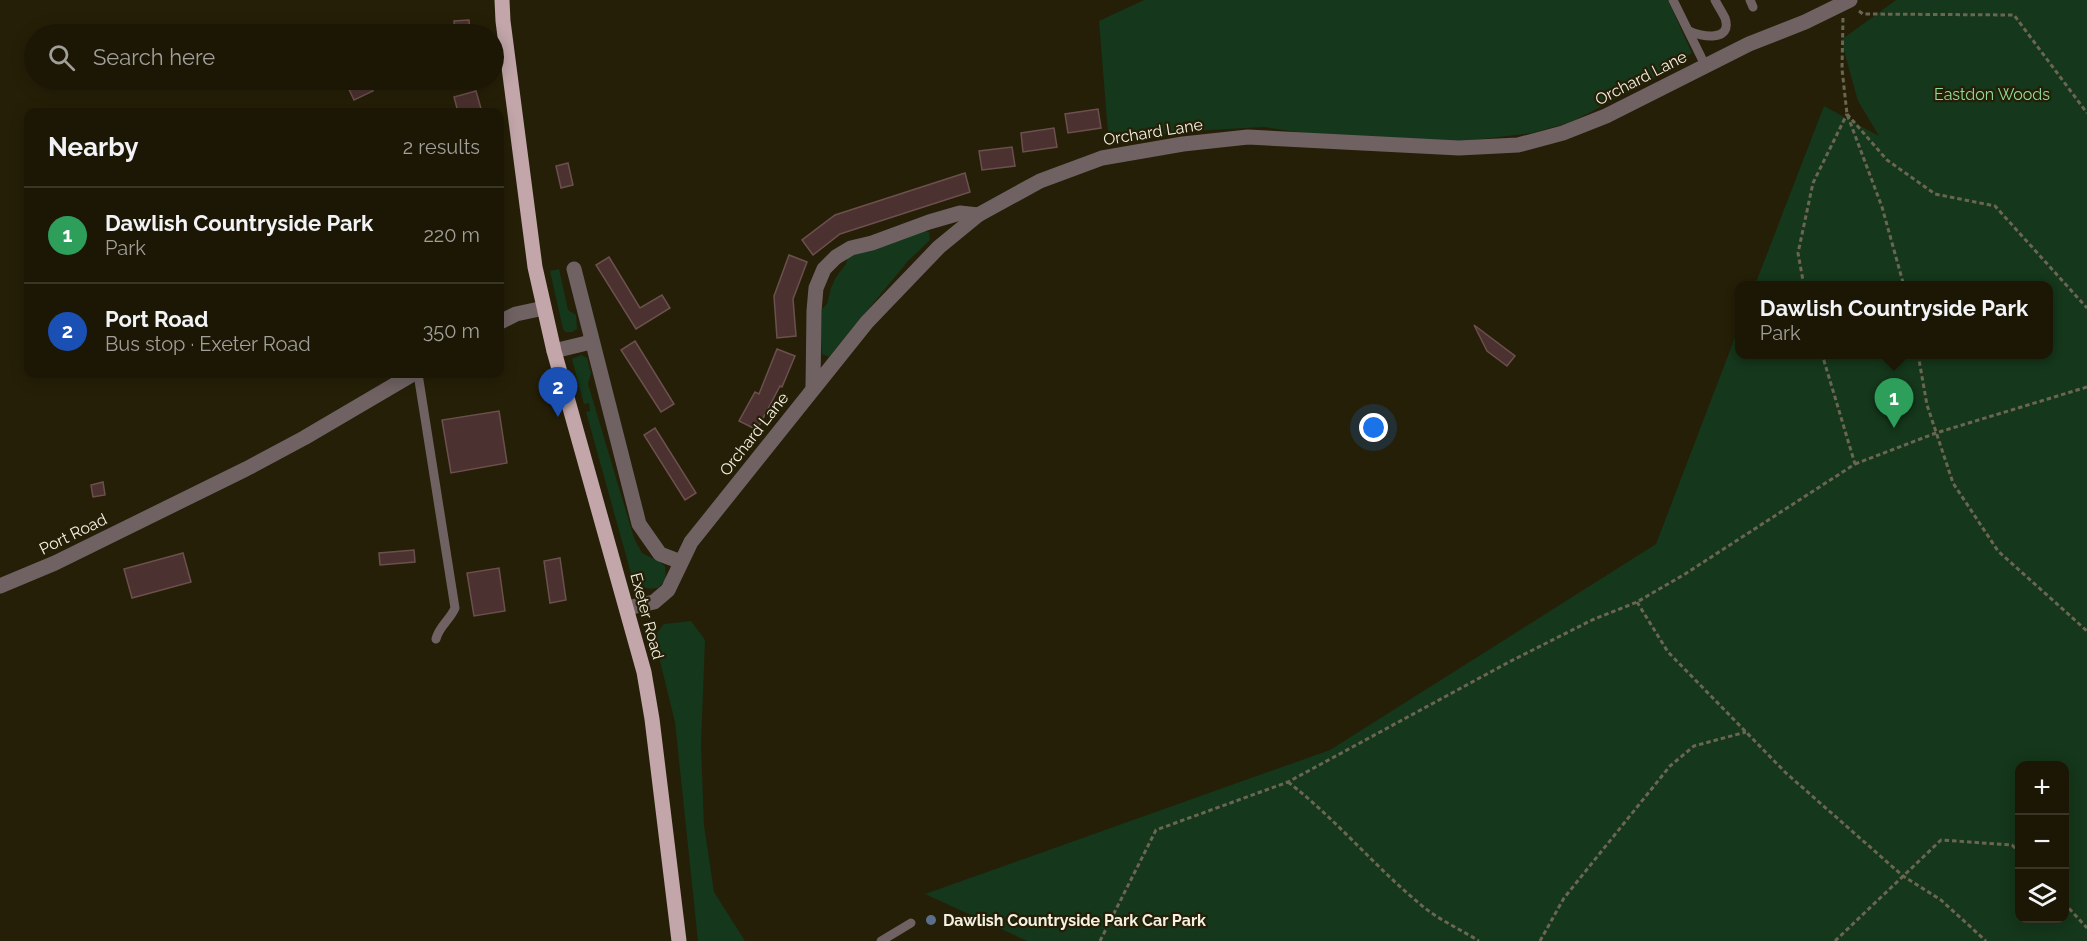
<!DOCTYPE html>
<html lang="en">
<head>
<meta charset="utf-8">
<style>
	:root { --surface:#1c1705; --page:#25200f; --text:#f1f3f6; --muted:#a09f9a; --line:#3a3627; --accent:#81bdfa }
	body { margin:0; font-family:Raleway,sans-serif; background:var(--page); color:var(--text) }
	.controls { position:absolute; right:18px; bottom:18px; display:grid; overflow:hidden; border-radius:12px; box-shadow:0 3px 15px #0003 }
	.controls button { width:54px; height:54px; display:grid; place-items:center; padding:0; border:0; border-bottom:2px solid var(--line); background:var(--surface); color:var(--text); font:30px sans-serif }
	.you { position:absolute; left:1374px; top:428px; width:21px; height:21px; margin:-15px; border:4px solid #fff; border-radius:50%; background:#1a73e8; box-shadow:0 0 0 9px #1a73e833 }
	.badge { display:grid; place-items:center; width:39px; height:39px; border-radius:50%; background:var(--accent); color:#fff; font-size:20px; font-weight:700 }
	.pin { position:absolute; translate:-50% -50px; filter:drop-shadow(0 2px 3px #0008) }
	.pin::after { content:''; position:absolute; top:32px; width:21px; height:18px; background:inherit; clip-path:polygon(0 0,100% 0,50% 100%) }
	.popup { position:absolute; left:1735px; top:281px; width:318px; height:78px; box-sizing:border-box; display:grid; place-content:center; border-radius:12px; background:var(--surface); filter:drop-shadow(0 2px 4px #0005); font-size:20px; white-space:nowrap; color:var(--muted) }
	.popup b { font-size:22px; color:var(--text) }
	.popup::after { content:''; position:absolute; left:50%; top:100%; margin-left:-12px; border:12px solid transparent; border-top-color:var(--surface) }
	.list { margin:0; padding:0; list-style:none }
	h2 { display:flex; justify-content:space-between; align-items:center; height:78px; margin:0; padding:0 24px; font-size:26px }
	h2 small { font-size:20px; font-weight:400; color:var(--muted) }
	.list li { display:grid; grid-template-columns:39px 1fr auto; gap:18px; align-items:center; box-sizing:border-box; height:96px; padding:0 24px; border-top:2px solid var(--line) }
	.list b { display:block; font-size:22px; white-space:nowrap }
	.list p { margin:0; font-size:20px; white-space:nowrap; color:var(--muted) }
	.list em { font-size:20px; font-style:normal; color:var(--muted) }
	.icon { flex:none; width:33px; height:33px; fill:none; stroke:currentColor; stroke-width:2; stroke-linecap:round; stroke-linejoin:round }
	.map { position:relative; flex:none; width:2087px; height:941px; overflow:hidden }
	.search { position:absolute; background:var(--surface); box-shadow:0 3px 15px #0003; left:24px; top:24px; width:480px; height:66px; display:flex; align-items:center; gap:15px; box-sizing:border-box; padding:0 21px; border-radius:33px; color:var(--muted); font-size:22px }
	.panel { position:absolute; background:var(--surface); box-shadow:0 3px 15px #0003; left:24px; top:108px; width:480px; height:270px; border-radius:12px }
	.map>svg:first-child { display:block }
	.green { fill:#15371b; fill-rule:evenodd }
	.building { fill:#4b312f; stroke:#6c504d; stroke-width:1.5 }
	.lines { fill:none; stroke-linecap:round; stroke-linejoin:round }
	.path { stroke:#6b6651; stroke-width:3; stroke-dasharray:4.5 3; stroke-linecap:butt }
	.lane { stroke:#706263; stroke-width:9 }
	.street { stroke:#706263; stroke-width:15 }
	.primary { stroke:#c2a6a9; stroke-width:15 }
	.service-dot { fill:#5c6f8a; stroke:#251f07; stroke-width:2 }
	.labels { text-anchor:middle; dominant-baseline:central; stroke-width:4.5; stroke-linejoin:round; paint-order:stroke }
	.street-label { font-size:16px; fill:#f4f1e2; stroke:#251f07 }
	.park-label { font-size:16px; fill:#8fdd99; stroke:#251f07 }
	.poi-label { font-size:16px; font-weight:bold; fill:#f4f1e2; stroke:#251f07; text-anchor:start }
</style>
</head>
<body>
<div class="map">
<svg width="2087" height="941" viewBox="0 0 2087 941">
	<rect width="100%" height="100%" fill="#251f07"/>
	<!-- green -->
	<g class="green">
		<path d="M1144,0H1668L1692,53L1658,76L1587,114L1568,123L1532,133L1465,141L1311,134L1264,127L1191,131L1127,140L1122,132L1108,133L1099,21Z"/>
		<path d="M1896,0H2087V941H1027L925,894L1330,750L1656,544L1739,327L1740,354H2048V286L1755,285L1824,106L1879,136L1858,101L1841,40ZM2020,766H2064V918H2020Z"/>
		<path d="M924,231L929,232L930,240L908,261L829,357L822,354L819,312L827,304L831,288L836,277L846,264L848,255Z"/>
		<path d="M559,269L568,310L576,315L577,329L572,332H566L563,329L550,271Z"/>
		<path d="M581,355L587,358L591,373L588,384L634,538L642,553L660,562L665,566L666,579L658,588C646,590 639,587 632,577L586,412L590,411L589,403L584,404L572,359Z"/>
		<path d="M691,621L705,640L701,745L704,825L714,892L745,941H698L675,722L655,641L657,633L664,624Z"/>
	</g>
	<!-- building -->
	<g class="building">
		<path d="M469,20L470,34H455L454,21Z"/>
		<path d="M357,80H367L373,91L354,100L347,85Z"/>
		<path d="M476,91L482,112H458L454,97Z"/>
		<path d="M1098,109L1101,128L1068,133L1065,114Z"/>
		<path d="M1054,128L1057,147L1023,152L1021,133Z"/>
		<path d="M1012,147L1015,166L982,170L979,151Z"/>
		<path d="M568,163L573,185L561,188L556,166Z"/>
		<path d="M965,173L970,192L840,234L813,255L802,240L835,215Z"/>
		<path d="M789,255L807,262L793,299L796,336L777,338L774,296Z"/>
		<path d="M609,257L640,308L662,295L670,308L636,329L596,265Z"/>
		<path d="M1474,325L1515,356L1507,366L1487,351Z"/>
		<path d="M635,341L674,404L661,412L621,350Z"/>
		<path d="M777,349L795,356L782,387L780,386L757,430L739,421L755,392L759,394Z"/>
		<path d="M499,411L507,463L451,473L442,420Z"/>
		<path d="M655,428L696,493L685,500L644,435Z"/>
		<path d="M103,482L105,495L93,497L91,485Z"/>
		<path d="M414,550L415,562L380,565L379,553Z"/>
		<path d="M183,553L191,582L132,598L124,569Z"/>
		<path d="M560,558L566,600L550,603L544,561Z"/>
		<path d="M499,568L505,611L474,616L467,573Z"/>
	</g>
	<g class="lines">
		<!-- path -->
		<g class="path">
			<path d="M1859,11L1863,14L2014,15L2087,113"/>
			<path d="M1843,18L1842,69L1847,114L1882,207L1904,286"/>
			<path d="M1847,114L1887,160L1935,194L1995,206L2087,308"/>
			<path d="M1804,286L1798,253L1813,183L1847,114"/>
			<path d="M1918,354L1927,405L1953,483L1998,551L2087,631"/>
			<path d="M1855,464L1936,433L2087,387"/>
			<path d="M1637,602L1668,652L1786,773L1903,876L1941,900L1986,941"/>
			<path d="M1288,782C1336,819 1374,866 1420,904C1437,919 1460,929 1479,941"/>
			<path d="M2064,903L2087,928"/>
			<path d="M1100,941L1156,830L1288,782L1509,662L1592,620L1637,602L1685,574L1855,464L1822,354"/>
			<path d="M1540,941L1564,898L1670,766L1694,746L1746,732"/>
			<path d="M1835,941L1941,840L2012,845L2020,853"/>
		</g>
		<!-- lane -->
		<g class="lane">
			<path d="M1673,0L1705,65"/>
			<path d="M1750,0L1753,7"/>
			<path d="M1689,31C1701,37 1733,42 1725,18C1722,12 1718,6 1715,0"/>
			<path d="M418,374L455,608C450,620 439,626 436,639"/>
			<path d="M881,941L911,923"/>
		</g>
		<!-- street -->
		<g class="street">
			<path d="M574,269L639,524L660,554L681,562"/>
			<path d="M500,322L516,314L544,308"/>
			<path d="M554,351L591,342"/>
			<path d="M813,387L814,311L816,288L824,269L836,257L851,248L872,243L929,222L960,213L978,215"/>
			<path d="M0,586L55,563L246,469L304,438L413,374"/>
			<path d="M627,608L654,602L668,590L691,542L867,322L939,247L978,215L1040,181L1102,158L1183,144L1248,137L1459,148L1518,145L1563,133L1606,116L1749,44L1805,22L1850,0"/>
		</g>
		<!-- primary -->
		<path class="primary" d="M502,0L503,21L535,267L554,351L644,672L652,719L679,941"/>
	</g>
	<!-- markers -->
	<circle class="service-dot" cx="931" cy="920" r="6"/>
	<g class="labels">
		<!-- street labels -->
		<g class="street-label">
			<text transform="translate(1641 78) rotate(-27)">Orchard Lane</text>
			<text transform="translate(1153 132) rotate(-9)">Orchard Lane</text>
			<text transform="translate(754 434) rotate(-52)">Orchard Lane</text>
			<text transform="translate(73 534) rotate(-26)">Port Road</text>
			<text transform="translate(647 616) rotate(75)">Exeter Road</text>
		</g>
		<!-- park labels -->
		<g class="park-label">
			<text x="1992" y="94">Eastdon Woods</text>
		</g>
		<!-- poi labels -->
		<g class="poi-label">
			<text x="943" y="920">Dawlish Countryside Park Car Park</text>
		</g>
	</g>
</svg>
<div class="controls">
<button>+</button>
<button>−</button>
<button><svg class="icon" aria-label="layers" viewBox="0 0 24 24"><path d="M12 4l9 5-9 5-9-5zM3 14l9 5 9-5"/></svg></button>
</div>
<div class="you"></div>
<div class="pin badge" style="left:1894px;top:428px;background:#2e9e5b">1</div>
<div class="popup"><b>Dawlish Countryside Park</b>Park</div>
<div class="pin badge" style="left:558px;top:417px;background:#1a4fb4">2</div>
<div class="search"><svg class="icon" aria-label="search" viewBox="0 0 24 24"><circle cx="10" cy="10" r="6"/><path d="M15 15l6 6"/></svg>Search here</div>
<section class="panel">
<h2>Nearby<small>2 results</small></h2>
<ul class="list">
<li><span class="badge" style="background:#2e9e5b">1</span><div><b>Dawlish Countryside Park</b><p>Park</p></div><em>220 m</em></li>
<li><span class="badge" style="background:#1a4fb4">2</span><div><b>Port Road</b><p>Bus stop · Exeter Road</p></div><em>350 m</em></li>
</ul>
</section>
</div>
</body>
</html>
